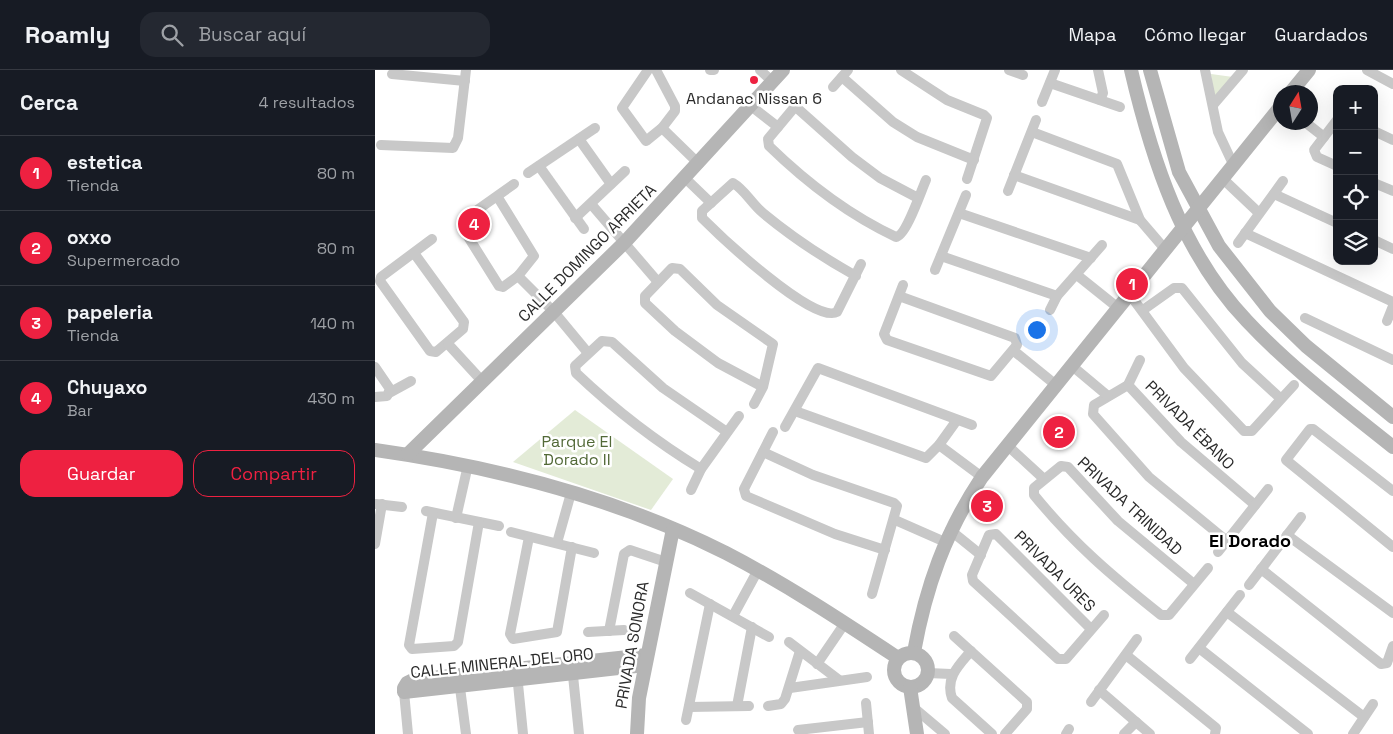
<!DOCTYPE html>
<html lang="es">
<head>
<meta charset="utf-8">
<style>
	:root { --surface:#171b24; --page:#242831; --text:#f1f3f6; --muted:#9ea1a6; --line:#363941; --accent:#ee2141 }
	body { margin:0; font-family:"Space Grotesk",sans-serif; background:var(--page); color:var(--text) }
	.controls { position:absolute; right:15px; top:15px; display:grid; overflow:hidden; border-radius:10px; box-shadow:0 5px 20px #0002 }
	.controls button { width:45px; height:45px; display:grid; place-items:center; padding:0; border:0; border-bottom:1px solid var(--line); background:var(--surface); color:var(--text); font:25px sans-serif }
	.compass { position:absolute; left:898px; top:15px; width:45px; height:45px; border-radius:50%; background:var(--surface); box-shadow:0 5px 20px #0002; rotate:11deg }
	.you { position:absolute; left:661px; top:259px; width:18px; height:18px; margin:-12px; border:4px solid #fff; border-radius:50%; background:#1a73e8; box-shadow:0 0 0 8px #1a73e833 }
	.badge { display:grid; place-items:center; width:32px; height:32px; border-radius:50%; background:var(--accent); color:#fff; font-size:16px; font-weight:700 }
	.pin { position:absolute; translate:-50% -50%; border:2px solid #fff; box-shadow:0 1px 5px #0006 }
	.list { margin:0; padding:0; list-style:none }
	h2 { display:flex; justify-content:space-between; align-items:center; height:65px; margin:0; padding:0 20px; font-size:21px }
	h2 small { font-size:16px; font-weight:400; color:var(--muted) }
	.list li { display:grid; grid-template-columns:32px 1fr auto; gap:15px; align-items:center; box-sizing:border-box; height:75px; padding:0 20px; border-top:1px solid var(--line) }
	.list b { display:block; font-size:19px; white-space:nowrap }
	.list p { margin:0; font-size:16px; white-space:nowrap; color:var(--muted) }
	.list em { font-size:16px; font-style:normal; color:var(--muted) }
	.actions { display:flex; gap:10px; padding:15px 20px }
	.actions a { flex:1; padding:11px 0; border:1px solid var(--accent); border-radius:15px; text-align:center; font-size:18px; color:var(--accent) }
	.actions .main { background:var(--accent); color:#fff }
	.icon { flex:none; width:28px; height:28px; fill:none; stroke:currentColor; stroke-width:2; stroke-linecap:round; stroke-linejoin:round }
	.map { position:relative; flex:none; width:1018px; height:664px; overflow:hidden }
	header { display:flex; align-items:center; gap:30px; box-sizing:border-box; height:70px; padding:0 25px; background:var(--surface); border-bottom:1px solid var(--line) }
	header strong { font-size:24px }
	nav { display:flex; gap:28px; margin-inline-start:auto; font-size:18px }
	.search { width:350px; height:45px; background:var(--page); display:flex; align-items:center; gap:12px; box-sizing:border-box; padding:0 18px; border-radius:15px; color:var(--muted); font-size:19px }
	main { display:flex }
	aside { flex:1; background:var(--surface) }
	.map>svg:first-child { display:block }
	.green { fill:#e3ebd7 }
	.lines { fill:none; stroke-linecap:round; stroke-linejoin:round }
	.street { stroke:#c8c8c8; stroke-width:10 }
	.secondary { stroke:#b5b5b5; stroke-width:14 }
	.poi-dot { fill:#ee2141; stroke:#fff; stroke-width:2 }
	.labels { text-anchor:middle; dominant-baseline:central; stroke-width:5; stroke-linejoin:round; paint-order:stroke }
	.poi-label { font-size:16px; fill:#2b2b2b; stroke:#fff }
	.street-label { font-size:16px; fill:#2b2b2b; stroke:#fff }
	.park-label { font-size:16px; fill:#526937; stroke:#fff }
	.neighbourhood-label { font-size:18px; font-weight:bold; fill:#000; stroke:#fff }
</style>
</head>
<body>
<header>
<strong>Roamly</strong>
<div class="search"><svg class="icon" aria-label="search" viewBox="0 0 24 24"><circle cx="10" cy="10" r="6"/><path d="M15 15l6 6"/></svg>Buscar aquí</div>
<nav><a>Mapa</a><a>Cómo llegar</a><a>Guardados</a></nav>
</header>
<main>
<aside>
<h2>Cerca<small>4 resultados</small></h2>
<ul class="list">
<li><span class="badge">1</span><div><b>estetica</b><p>Tienda</p></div><em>80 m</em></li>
<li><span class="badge">2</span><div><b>oxxo</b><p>Supermercado</p></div><em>80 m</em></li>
<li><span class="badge">3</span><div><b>papeleria</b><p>Tienda</p></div><em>140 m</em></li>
<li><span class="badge">4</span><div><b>Chuyaxo</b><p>Bar</p></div><em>430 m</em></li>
</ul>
<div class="actions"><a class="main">Guardar</a><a>Compartir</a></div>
</aside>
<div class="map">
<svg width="1018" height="664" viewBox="0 0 1018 664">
	<rect width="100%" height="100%" fill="#fff"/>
	<!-- green -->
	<g class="green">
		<path d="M836,4L858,7L839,27Z"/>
		<path d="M200,340L298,409L276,440L138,392Z"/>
	</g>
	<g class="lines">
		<!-- street -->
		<g class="street">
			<path d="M273,0L247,38L271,71L287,58L300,41V36L281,0"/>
			<path d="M335,0H339"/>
			<path d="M385,0L398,12"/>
			<path d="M526,0L572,30L609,45L612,48L592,109"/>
			<path d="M634,0L648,5"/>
			<path d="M723,0L728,23L725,30"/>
			<path d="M830,0L843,62L858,94"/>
			<path d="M992,0L1018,14"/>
			<path d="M17,4L90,11"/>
			<path d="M467,7L518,52L542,67L599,90"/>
			<path d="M675,13L745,37"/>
			<path d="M458,17L473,0"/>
			<path d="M667,32L680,0"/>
			<path d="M838,35L868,0"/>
			<path d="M376,36L403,57"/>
			<path d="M962,50L939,80L942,87L962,96"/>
			<path d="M930,52L949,67"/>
			<path d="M287,58L324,94"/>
			<path d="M999,61L1018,70"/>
			<path d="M657,62L742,94L765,150L789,178"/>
			<path d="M204,69L236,114"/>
			<path d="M6,75L78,78L83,68L91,0"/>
			<path d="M164,96L209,159"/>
			<path d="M153,103L220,58"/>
			<path d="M639,105L765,150"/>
			<path d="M310,108L336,133"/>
			<path d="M847,108L884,143"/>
			<path d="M999,113L1018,121"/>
			<path d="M633,121L661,50"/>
			<path d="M899,124L962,153"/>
			<path d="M122,126L159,186L143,206L128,217L124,216L87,157L88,150L139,114"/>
			<path d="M543,128L505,108L477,87L422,38L418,39L393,69L394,76C432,113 472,144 521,167C531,166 546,121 551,110"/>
			<path d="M216,134L283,212"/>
			<path d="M584,143L716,188"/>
			<path d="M200,148L250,101"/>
			<path d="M870,163L1018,232"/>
			<path d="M999,170L1018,179"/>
			<path d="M863,173L908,111"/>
			<path d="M39,183L89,252L88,259L61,282L55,281L5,211L6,207L57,169"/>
			<path d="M566,186L682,226"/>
			<path d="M560,200L591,125"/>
			<path d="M702,205L742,237"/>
			<path d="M143,206L179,242L213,283"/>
			<path d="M481,206C447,187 417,167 388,143C377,134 370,120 358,113L327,141V148C344,165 439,255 462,242L486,194"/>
			<path d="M753,222L809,298L869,361H877L919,315"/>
			<path d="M524,226L640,268L642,275L616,306L512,270L509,264L528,215"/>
			<path d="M675,240L682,226L727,175"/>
			<path d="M768,240L799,218H807L867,293L905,328"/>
			<path d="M930,248L1018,290"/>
			<path d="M1012,251L1018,236"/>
			<path d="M73,274L107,311"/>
			<path d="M639,281L681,315"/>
			<path d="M765,290L753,315L719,335L718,344L774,407L852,471"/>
			<path d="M696,295L733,326"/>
			<path d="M0,297L15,319L12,326L0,327"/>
			<path d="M753,315L806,372L880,435"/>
			<path d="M14,323L36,311"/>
			<path d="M379,334L388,317L398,274L342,235L305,199L297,198L270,226V233L300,261L343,293L388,317"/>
			<path d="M420,341L551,388L564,375L582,350"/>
			<path d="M410,357L443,298L597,355"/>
			<path d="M398,362L369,419L371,426L460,464L510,480"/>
			<path d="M564,375L607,407"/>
			<path d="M632,375L669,409"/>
			<path d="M388,382L438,405L519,433L522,436L497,524"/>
			<path d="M326,399C280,371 240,340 201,303L200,296L227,271L237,272L288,318L352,362"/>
			<path d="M316,420L326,399L364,346"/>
			<path d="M1018,421L938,359H935L911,390L1018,477"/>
			<path d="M1,434L27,437"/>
			<path d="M51,441L124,456"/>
			<path d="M58,443L34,575L37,579L79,576L83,572L104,452"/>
			<path d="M81,448L93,395"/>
			<path d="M520,450L570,472"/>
			<path d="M575,460L606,485"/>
			<path d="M136,462L219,483"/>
			<path d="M912,465L1018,543"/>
			<path d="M154,467L135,564L138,569L182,562L197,477"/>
			<path d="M182,473L196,423"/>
			<path d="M0,474L7,434"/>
			<path d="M843,482L893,419"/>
			<path d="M886,499L1006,594L1012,593L1018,576"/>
			<path d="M819,514L743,451L693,397L686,396L659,418V425C699,474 737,506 786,545H794L833,498"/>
			<path d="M874,515L926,447"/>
			<path d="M315,523L394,567"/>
			<path d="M852,542L989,647"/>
			<path d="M358,546L383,500"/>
			<path d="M716,559L621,464L614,465L597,505L598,511L683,589H691L729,545"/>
			<path d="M234,561L249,484L255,480L291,492"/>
			<path d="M213,562L249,560"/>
			<path d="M579,566L652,632V639L630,664"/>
			<path d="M414,572L464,610"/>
			<path d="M824,578L933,664"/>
			<path d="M596,581C584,595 570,608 577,628L617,664"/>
			<path d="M751,585L841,658L840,664"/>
			<path d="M815,589L865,525"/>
			<path d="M442,594L470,553"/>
			<path d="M197,596L204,664"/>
			<path d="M553,603L576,604"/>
			<path d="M142,604L148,664"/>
			<path d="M84,610L91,664"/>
			<path d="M415,618L492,607"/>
			<path d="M724,620L775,664"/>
			<path d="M29,622L33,664"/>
			<path d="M716,632L762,569"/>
			<path d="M491,633L494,664"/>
			<path d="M362,636L377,557"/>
			<path d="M393,636L406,634L410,629L425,581"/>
			<path d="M314,637L374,636"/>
			<path d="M538,637L570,664"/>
			<path d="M311,650L335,534"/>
			<path d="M423,660L493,652"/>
			<path d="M691,664L694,659"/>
			<path d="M749,664L761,652"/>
			<path d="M978,664L998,634"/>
		</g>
		<!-- secondary -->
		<g class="secondary">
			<path d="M756,0C777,90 807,183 872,251C916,298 968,337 1018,377"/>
			<path d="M775,0L804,102L844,176L895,241L931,276L1018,347"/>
			<path d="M916,22L934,0"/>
			<path d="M0,380C121,397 242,428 351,483C411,514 467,551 523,588"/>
			<path d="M33,384L250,172L408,0"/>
			<path d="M539,582C551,516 570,463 607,407L906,36"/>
			<circle cx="536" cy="600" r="17"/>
			<path d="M270,595L29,622V618L32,613L38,610L272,585"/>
			<path d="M535,617L542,664"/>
			<path d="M262,664L264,628L298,459"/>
		</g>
	</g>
	<!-- markers -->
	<circle class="poi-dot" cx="379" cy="10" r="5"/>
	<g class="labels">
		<!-- poi labels -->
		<g class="poi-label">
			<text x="379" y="28">Andanac Nissan 6</text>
		</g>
		<!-- street labels -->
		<g class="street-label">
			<text transform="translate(212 183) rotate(-45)">CALLE DOMINGO ARRIETA</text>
			<text transform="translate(815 355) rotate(45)">PRIVADA ÉBANO</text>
			<text transform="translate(755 436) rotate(43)">PRIVADA TRINIDAD</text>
			<text transform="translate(680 501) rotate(45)">PRIVADA URES</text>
			<text transform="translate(257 575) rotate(-80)">PRIVADA SONORA</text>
			<text transform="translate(127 593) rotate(-6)">CALLE MINERAL DEL ORO</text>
		</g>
		<!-- park labels -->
		<g class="park-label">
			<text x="202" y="371">Parque El<tspan x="202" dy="18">Dorado II</tspan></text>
		</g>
		<!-- neighbourhood labels -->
		<g class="neighbourhood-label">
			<text x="875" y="470">El Dorado</text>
		</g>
	</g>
</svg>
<div class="controls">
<button>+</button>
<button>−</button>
<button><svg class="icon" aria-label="locate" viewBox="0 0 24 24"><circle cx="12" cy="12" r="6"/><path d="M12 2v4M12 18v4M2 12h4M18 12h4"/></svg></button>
<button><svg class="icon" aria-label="layers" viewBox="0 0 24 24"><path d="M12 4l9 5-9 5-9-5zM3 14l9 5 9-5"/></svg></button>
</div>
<svg class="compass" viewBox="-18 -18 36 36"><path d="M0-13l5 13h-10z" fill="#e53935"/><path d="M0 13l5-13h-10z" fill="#9ea1a6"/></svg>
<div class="you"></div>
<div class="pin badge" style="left:757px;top:214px">1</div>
<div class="pin badge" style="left:684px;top:362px">2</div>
<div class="pin badge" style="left:612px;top:436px">3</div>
<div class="pin badge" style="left:99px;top:154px">4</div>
</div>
</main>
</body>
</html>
